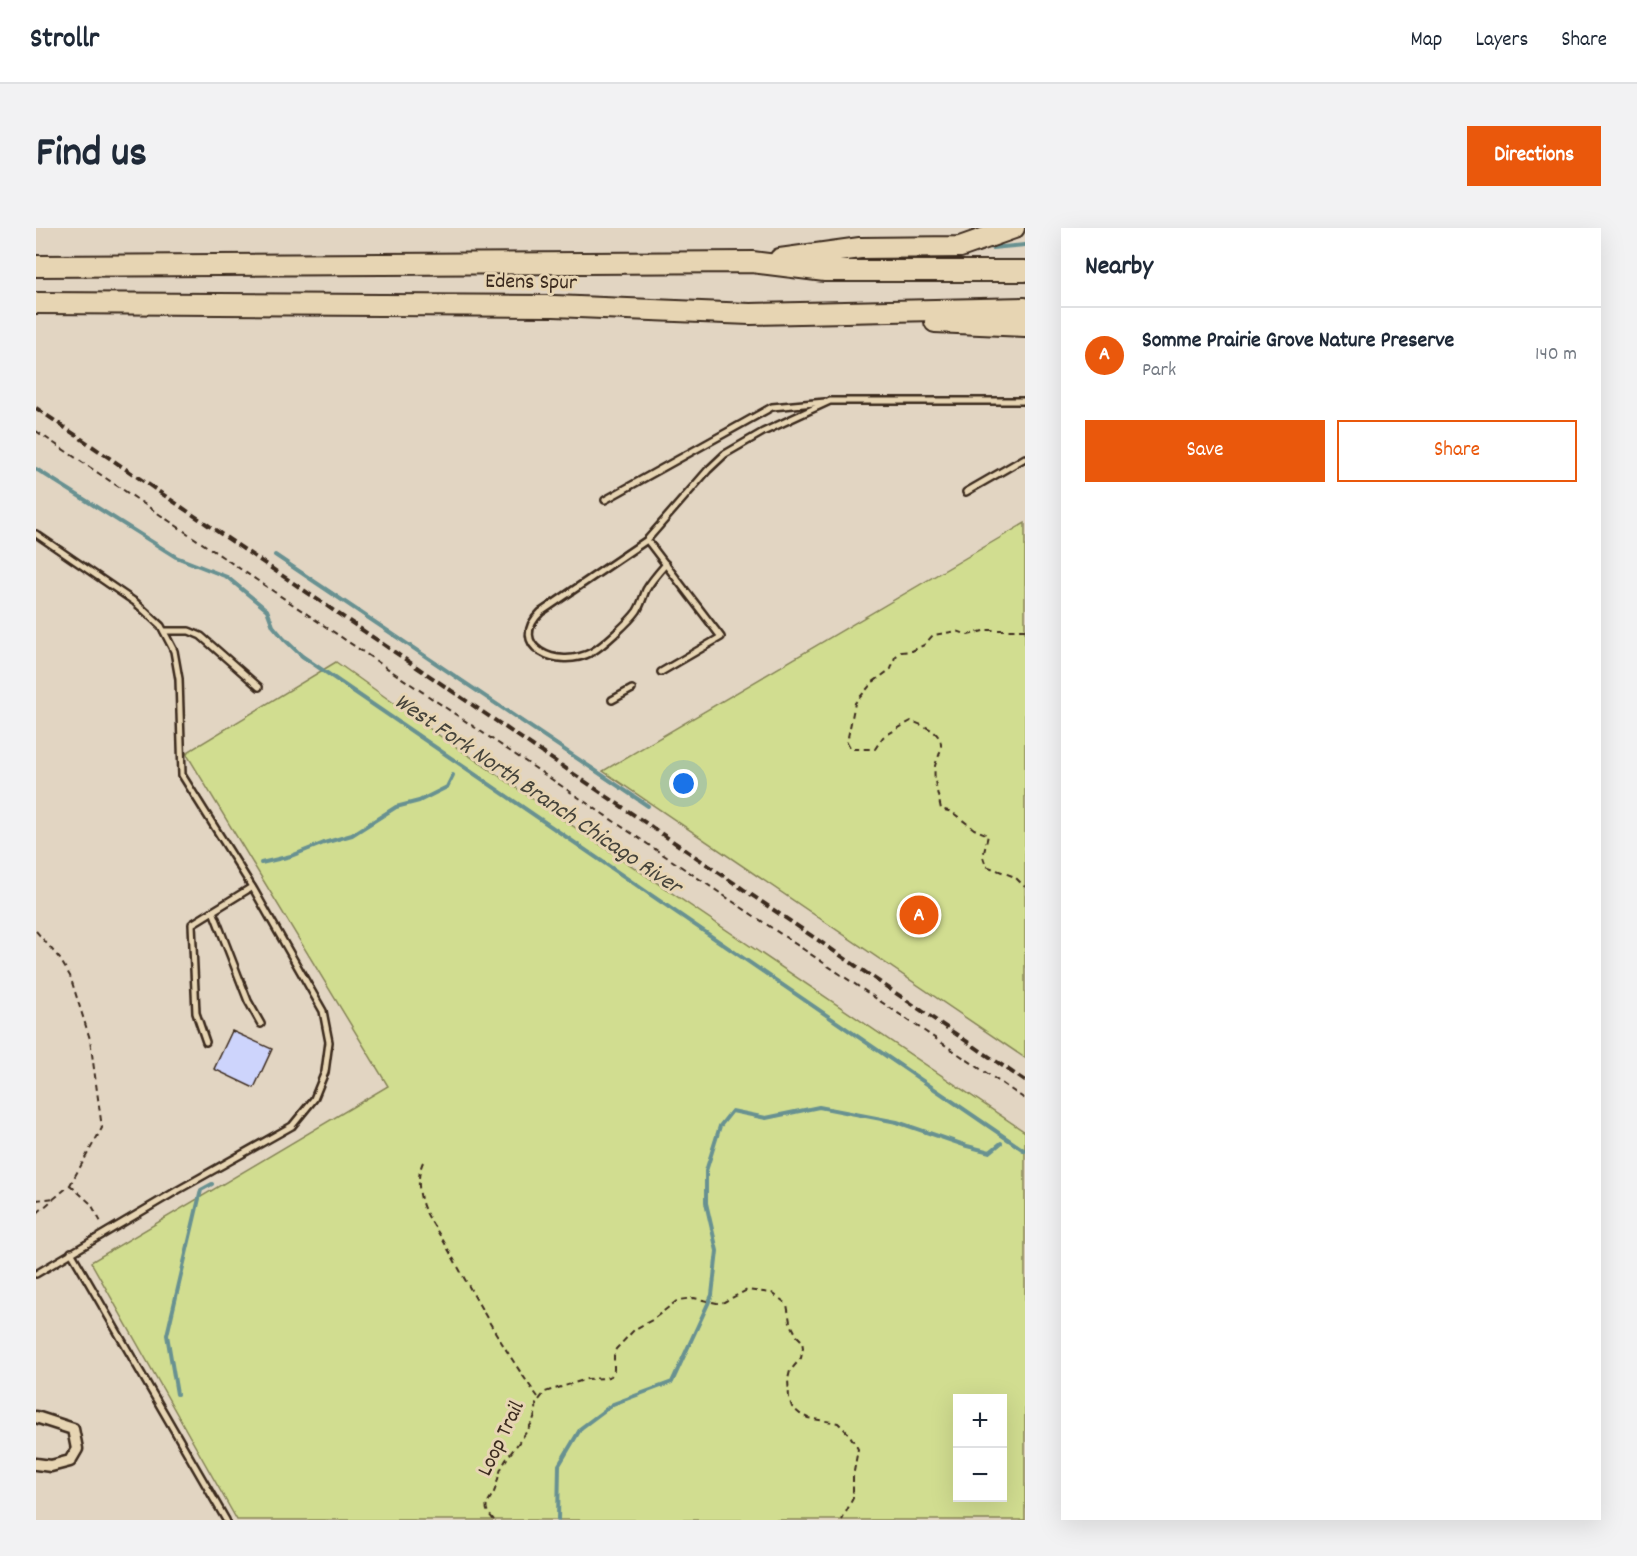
<!DOCTYPE html>
<html lang="en">
<head>
<meta charset="utf-8">
<style>
	:root { --surface:#fff; --page:#f2f2f3; --text:#1f2937; --muted:#747a83; --line:#e0e1e3; --accent:#ea580c }
	body { margin:0; font-family:Dekko,sans-serif; background:var(--page); color:var(--text) }
	.controls { position:absolute; right:18px; bottom:18px; display:grid; overflow:hidden; border-radius:0px; box-shadow:0 6px 24px #0002 }
	.controls button { width:54px; height:54px; display:grid; place-items:center; padding:0; border:0; border-bottom:2px solid var(--line); background:var(--surface); color:var(--text); font:30px sans-serif }
	.you { position:absolute; left:648px; top:556px; width:21px; height:21px; margin:-15px; border:4px solid #fff; border-radius:50%; background:#1a73e8; box-shadow:0 0 0 9px #1a73e833 }
	.badge { display:grid; place-items:center; width:39px; height:39px; border-radius:50%; background:var(--accent); color:#fff; font-size:20px; font-weight:700 }
	.pin { position:absolute; translate:-50% -50%; border:3px solid #fff; box-shadow:0 2px 6px #0006 }
	.list { margin:0; padding:0; list-style:none }
	h2 { display:flex; justify-content:space-between; align-items:center; height:78px; margin:0; padding:0 24px; font-size:26px }
	h2 small { font-size:20px; font-weight:400; color:var(--muted) }
	.list li { display:grid; grid-template-columns:39px 1fr auto; gap:18px; align-items:center; box-sizing:border-box; height:96px; padding:0 24px; border-top:2px solid var(--line) }
	.list b { display:block; font-size:22px; white-space:nowrap }
	.list p { margin:0; font-size:20px; white-space:nowrap; color:var(--muted) }
	.list em { font-size:20px; font-style:normal; color:var(--muted) }
	.actions { display:flex; gap:12px; padding:18px 24px }
	.actions a { flex:1; padding:14px 0; border:2px solid var(--accent); border-radius:0px; text-align:center; font-size:21px; color:var(--accent) }
	.actions .main { background:var(--accent); color:#fff }
	.map { position:relative; flex:none; width:989px; height:1292px; overflow:hidden; border-radius:0px }
	header { display:flex; align-items:center; gap:36px; box-sizing:border-box; height:84px; padding:0 30px; background:var(--surface); border-bottom:2px solid var(--line) }
	header strong { font-size:28px }
	nav { display:flex; gap:33px; margin-inline-start:auto; font-size:21px }
	.intro { display:flex; align-items:center; justify-content:space-between; box-sizing:border-box; height:144px; padding:0 36px }
	h1 { margin:0; font-size:42px }
	.button { padding:15px 27px; border-radius:0px; background:var(--accent); color:#fff; font-size:21px; font-weight:700 }
	main { display:flex; gap:36px; padding:0 36px }
	aside { flex:1; background:var(--surface); border-radius:0px; box-shadow:0 6px 24px #0002 }
	.map>svg:first-child { display:block }
	.green { fill:#d1dd90; stroke:#868457; stroke-width:1.5; fill-rule:evenodd }
	.lines { fill:none; stroke-linecap:round; stroke-linejoin:round }
	.stream { stroke:#679191; stroke-width:4 }
	.building { fill:#cdd4fc; stroke:#3b2a1e; stroke-width:1.5 }
	.service-casing { stroke:#3b2a1e; stroke-width:10 }
	.minor-casing { stroke:#3b2a1e; stroke-width:15 }
	.motorway-casing { stroke:#3b2a1e; stroke-width:24 }
	.path { stroke:#3b2a1e; stroke-width:2; stroke-dasharray:6 4.5; stroke-linecap:butt }
	.service { stroke:#e7d5b3; stroke-width:5 }
	.minor { stroke:#e7d5b3; stroke-width:10 }
	.motorway { stroke:#e7d5b3; stroke-width:20 }
	.rail { stroke:#3b2a1e; stroke-width:4; stroke-dasharray:9 4.5; stroke-linecap:butt }
	.labels { text-anchor:middle; dominant-baseline:central; stroke-width:6; stroke-linejoin:round; paint-order:stroke }
	.street-label { font-size:22px; fill:#3b2a1e; stroke:#e7d5b3 }
	.water-label { font-size:24px; font-style:italic; fill:#46443b; stroke:#e7d5b3 }
</style>
</head>
<body>
<header>
<strong>Strollr</strong>
<nav><a>Map</a><a>Layers</a><a>Share</a></nav>
</header>
<div class="intro"><h1>Find us</h1><a class="button">Directions</a></div>
<main>
<div class="map">
<svg width="989" height="1292" viewBox="0 0 989 1292">
	<rect width="100%" height="100%" fill="#e2d5c2"/>
	<filter id="ink" filterUnits="userSpaceOnUse"><feTurbulence type="fractalNoise" baseFrequency=".0167" numOctaves="2"/><feDisplacementMap in="SourceGraphic" scale="12" xChannelSelector="R" yChannelSelector="G"/><feConvolveMatrix kernelMatrix="1 2 1 2 8 2 1 2 1" color-interpolation-filters="sRGB"/></filter>
	<g filter="url(#ink)">
		<!-- green -->
		<g class="green">
			<path d="M989,295V830L567,543Z"/>
			<path d="M300,434L404,508L989,904V1292H201L55,1034L352,858L150,525ZM966,1170V1270H921V1170Z"/>
		</g>
		<g class="lines">
			<!-- stream -->
			<g class="stream">
				<path d="M956,20L989,17"/>
				<path d="M0,241L140,329L191,349L231,382L237,398L248,411L266,428L989,923"/>
				<path d="M239,327L612,578"/>
				<path d="M225,635L255,628L288,615L316,607L360,579L383,573L411,559L417,547"/>
				<path d="M141,1166L131,1107L165,962L176,956"/>
				<path d="M522,1292L523,1237L545,1200L577,1176L636,1154L676,1067L681,1023L670,975V943L684,898L696,883L730,890L783,879L861,894L931,918L954,924L965,915"/>
			</g>
		</g>
		<!-- building -->
		<path class="building" d="M196,803L236,821L218,860L178,841Z"/>
		<g class="lines">
			<!-- service casing -->
			<g class="service-casing">
				<g id="service">
					<path d="M930,264L989,230"/>
					<path d="M569,272L736,179L789,174"/>
					<path d="M0,306L99,374L125,398L138,423L143,451L146,547L218,662L287,783L293,814L289,844L278,871L256,898L142,962L0,1046"/>
					<path d="M611,312L505,384C470,417 521,443 556,424C567,418 594,393 601,383C605,377 607,369 610,362C615,353 623,344 630,336"/>
					<path d="M128,403H153L165,408L223,459"/>
					<path d="M625,444L685,409L611,312L672,242L689,226L727,204L794,173H989"/>
					<path d="M576,472L596,461"/>
					<path d="M216,659L177,683L212,773L225,796"/>
					<path d="M170,814L160,785L156,696L177,683"/>
					<path d="M35,1024L190,1292"/>
				</g>
			</g>
			<!-- minor casing -->
			<g class="minor-casing">
				<path id="minor" d="M0,1189L37,1201L41,1221L34,1233L15,1238L0,1236"/>
			</g>
			<!-- motorway casing -->
			<g class="motorway-casing">
				<g id="motorway">
					<path d="M744,31L824,20L924,19L978,0"/>
					<path d="M0,38L716,34L789,43H989"/>
					<path d="M0,75L518,78L714,86L989,80"/>
					<path d="M899,94L989,98"/>
				</g>
			</g>
			<!-- path -->
			<g class="path">
				<path d="M0,203L989,871"/>
				<path d="M989,402H951L932,407L921,403L910,405L897,407L888,417L876,423L865,424L859,429L855,441L837,454L819,475L811,514L815,521H839L847,509L875,493C889,498 910,505 904,524C903,529 900,533 899,538C897,552 902,566 905,581L916,584L938,601L952,607L947,629L950,638L979,649L989,659"/>
				<path d="M0,703L24,731L34,748L54,811L66,900L34,957L0,986"/>
				<path d="M387,934C381,947 382,963 387,978C394,994 404,1006 412,1021C440,1071 468,1123 502,1169"/>
				<path d="M34,957L55,976L66,996"/>
				<path d="M0,972L19,970"/>
				<path d="M458,1292C446,1279 450,1278 458,1264C461,1257 462,1249 465,1241C473,1222 503,1197 500,1176L509,1164L551,1151L569,1150L575,1148L578,1142V1127L580,1121L599,1101L616,1092L642,1072L658,1070L681,1075L688,1074L711,1062L736,1065L751,1076L754,1094L761,1108L766,1113L767,1120L765,1130L754,1143L752,1151L753,1170L756,1179L764,1186L772,1190L802,1195L813,1206L822,1221L817,1249V1270L806,1292"/>
			</g>
			<!-- service -->
			<use href="#service" class="service"/>
			<!-- minor -->
			<use href="#minor" class="minor"/>
			<!-- motorway -->
			<use href="#motorway" class="motorway"/>
			<!-- rail -->
			<path class="rail" d="M0,180L989,853"/>
		</g>
	</g>
	<g class="labels">
		<!-- street labels -->
		<g class="street-label">
			<text transform="translate(495 55) rotate(1)">Edens Spur</text>
			<text transform="translate(466 1211) rotate(-64)">Loop Trail</text>
		</g>
		<!-- water labels -->
		<g class="water-label">
			<text transform="translate(501 567) rotate(34)">West Fork North Branch Chicago River</text>
		</g>
	</g>
</svg>
<div class="controls">
<button>+</button>
<button>−</button>
</div>
<div class="you"></div>
<div class="pin badge" style="left:883px;top:687px">A</div>
</div>
<aside>
<h2>Nearby<small></small></h2>
<ul class="list">
<li><span class="badge">A</span><div><b>Somme Prairie Grove Nature Preserve</b><p>Park</p></div><em>140 m</em></li>
</ul>
<div class="actions"><a class="main">Save</a><a>Share</a></div>
</aside>
</main>
</body>
</html>
